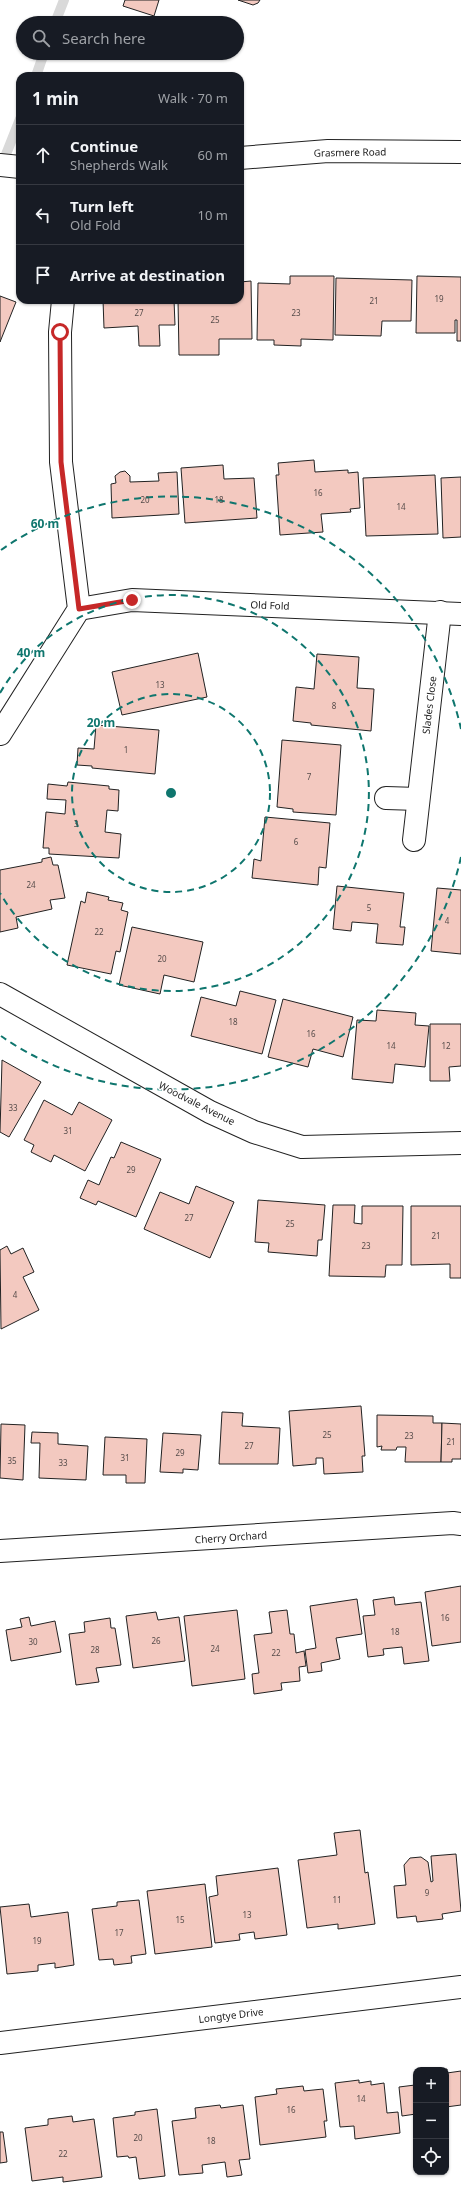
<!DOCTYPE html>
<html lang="en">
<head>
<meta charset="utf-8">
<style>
	:root { --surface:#171b24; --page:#242831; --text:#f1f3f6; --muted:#9ea1a6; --line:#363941 }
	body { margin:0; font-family:"Noto Sans",sans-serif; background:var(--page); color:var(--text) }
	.controls { position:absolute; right:12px; bottom:12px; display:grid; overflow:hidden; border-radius:8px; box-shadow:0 1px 3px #0004 }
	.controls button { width:36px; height:36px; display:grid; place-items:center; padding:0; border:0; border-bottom:1px solid var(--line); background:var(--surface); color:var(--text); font:20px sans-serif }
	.stop { position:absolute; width:12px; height:12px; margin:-9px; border:3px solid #c62828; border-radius:50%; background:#fff }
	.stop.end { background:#c62828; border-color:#fff; box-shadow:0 1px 4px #0008 }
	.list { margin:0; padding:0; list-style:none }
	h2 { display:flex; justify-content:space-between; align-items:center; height:52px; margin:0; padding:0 16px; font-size:17px }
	h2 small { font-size:13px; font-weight:400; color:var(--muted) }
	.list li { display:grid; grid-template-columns:26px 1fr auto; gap:12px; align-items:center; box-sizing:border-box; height:60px; padding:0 16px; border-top:1px solid var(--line) }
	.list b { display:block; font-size:15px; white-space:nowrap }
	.list p { margin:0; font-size:13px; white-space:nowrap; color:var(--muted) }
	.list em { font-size:13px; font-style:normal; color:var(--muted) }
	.icon { flex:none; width:22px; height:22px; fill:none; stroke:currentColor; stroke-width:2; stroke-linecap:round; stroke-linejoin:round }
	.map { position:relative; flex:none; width:461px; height:2187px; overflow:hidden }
	.search { position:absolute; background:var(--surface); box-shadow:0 1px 3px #0004; left:16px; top:16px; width:228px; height:44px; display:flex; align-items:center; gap:10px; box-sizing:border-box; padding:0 14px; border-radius:22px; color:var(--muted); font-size:15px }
	.panel { position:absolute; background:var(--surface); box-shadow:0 1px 3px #0004; left:16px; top:72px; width:228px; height:232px; border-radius:12px }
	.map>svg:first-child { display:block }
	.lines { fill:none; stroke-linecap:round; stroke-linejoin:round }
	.stream { stroke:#d9d9d9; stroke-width:10 }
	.building { fill:#f3c9c0; stroke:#222 }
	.minor-casing { stroke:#222; stroke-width:24 }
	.minor { stroke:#fff; stroke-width:22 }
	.route { stroke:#c62828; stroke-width:5 }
	.ring { fill:none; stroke:#0f766e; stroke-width:2; stroke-dasharray:7 5 }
	.labels { text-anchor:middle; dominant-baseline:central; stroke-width:3; stroke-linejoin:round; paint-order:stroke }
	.number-label { font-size:8px; fill:#564c4a }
	.street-label { font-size:10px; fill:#222; stroke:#fff }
	.centre { fill:#0f766e; stroke:#fff; stroke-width:2 }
	.ring-label { font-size:12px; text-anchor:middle; font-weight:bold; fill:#0f766e; stroke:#fff; stroke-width:3; stroke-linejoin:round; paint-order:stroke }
</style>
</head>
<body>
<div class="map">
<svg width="461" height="2187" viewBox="0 0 461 2187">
	<rect width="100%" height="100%" fill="#fff"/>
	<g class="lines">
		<!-- stream -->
		<g class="stream">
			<path d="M55,23L64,0"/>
			<path d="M36,76L44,53"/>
			<path d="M1,167L20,119"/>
		</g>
	</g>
	<!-- building -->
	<g class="building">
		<path d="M125,0H159L154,16L123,6Z"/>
		<path d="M238,0H260L258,3L253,5Z"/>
		<path d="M290,276H334L333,340L301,339V346L274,345V340H257L258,283L290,284Z"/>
		<path d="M417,276L461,277V341H457V320H455V333H416Z"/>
		<path d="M336,278L412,280L411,321H382L381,336L335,335Z"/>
		<path d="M251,281L252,339H219V355H179L178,300H240V282Z"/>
		<path d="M0,296L16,302L0,342Z"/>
		<path d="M103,300H174L175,325H159L160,346H139L138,326L104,328Z"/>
		<path d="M314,460L315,472L348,470V473L358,472L360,508L350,509L351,512L321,514L323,532L280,535L276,475H279L278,463Z"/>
		<path d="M223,465L224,479L254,478L257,518L185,523L181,468Z"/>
		<path d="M125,471L130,476V482L159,481L158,473L177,472L179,514L112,518L111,484L116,483L115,476L120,472Z"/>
		<path d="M435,475L438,534L366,536L363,478Z"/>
		<path d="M461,477V537L443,538L441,478Z"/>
		<path d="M198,653L207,697L122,715L112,672Z"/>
		<path d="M317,654L359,657L357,688L374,689L371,731L311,725V723L293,721L296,687L314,689Z"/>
		<path d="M96,725L159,730L155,774L92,768V766L77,765L78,748L94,749Z"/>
		<path d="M282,740L341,745L336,815L293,812V809L277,807Z"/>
		<path d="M68,782L109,786V789L119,790L118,811L107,810L105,832L121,834L119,858L49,854V848H43L46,812L65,814L66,800L47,799L48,784L67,786Z"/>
		<path d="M265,817L330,823L326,868L319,867L318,885L252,878L254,859L261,861Z"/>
		<path d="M51,857L53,865H58L65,898L50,900L52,909L16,917L18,928L0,932V870L42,862V859Z"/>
		<path d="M337,886L404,893L400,927H405L403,945L376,943L378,924L352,922L351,931L333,929Z"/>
		<path d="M437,888L461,890V954L431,951Z"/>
		<path d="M87,892L109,897L108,900L123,903L121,910L128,912L120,952L116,951L111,974L67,965L81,901L85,903Z"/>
		<path d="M132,927L203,942L194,982L164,975L160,994L119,985Z"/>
		<path d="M240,991L276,1000L262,1054L191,1036L201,997L236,1006Z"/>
		<path d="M283,999L353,1017L343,1057L313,1049L308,1067L268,1057Z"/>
		<path d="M377,1010L416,1013L415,1025L429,1026L425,1067L395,1064L393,1083L352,1079L357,1020L376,1021Z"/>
		<path d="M430,1024H461V1066L449,1067L450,1081H430Z"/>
		<path d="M2,1060L41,1082L9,1137L0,1132Z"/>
		<path d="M44,1100L72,1115L79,1102L112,1120L85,1171L54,1155L51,1162L31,1152L34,1145L24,1140Z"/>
		<path d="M121,1142L161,1159L136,1217L98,1201L96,1205L80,1198L88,1180L99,1185L111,1157L114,1158Z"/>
		<path d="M196,1186L234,1202L210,1258L144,1229L160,1192L189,1204Z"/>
		<path d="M258,1200L325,1205L322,1240H318L317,1256L268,1252L269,1243L255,1242Z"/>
		<path d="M333,1205H355L354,1223L362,1224V1206H403L402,1265H386L385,1277L329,1276Z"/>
		<path d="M411,1206H461V1278H450V1264L411,1265Z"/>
		<path d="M7,1246L11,1254L23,1248L34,1272L23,1277L39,1310L1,1329L0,1250Z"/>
		<path d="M361,1406L365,1456H362L363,1472L324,1474L323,1458H316V1464L293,1466L289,1411Z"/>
		<path d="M222,1412L243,1413L242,1426L280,1428L278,1464H219Z"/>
		<path d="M377,1415L433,1416V1423H442L441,1462H405L406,1447H397L396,1450H381L382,1446L377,1447Z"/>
		<path d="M442,1423L461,1424V1459H452V1462H441Z"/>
		<path d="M1,1424L25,1425L23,1480L0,1478Z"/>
		<path d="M32,1432L58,1433V1444L88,1446L86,1480L39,1478L40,1443H31Z"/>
		<path d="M163,1433L201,1435L198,1470L183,1469V1473L160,1472Z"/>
		<path d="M105,1437L147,1439L145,1483H126V1475H103Z"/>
		<path d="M461,1586V1642L432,1646L425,1592Z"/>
		<path d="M394,1597L395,1605L421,1602L429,1661L404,1664L402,1647L383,1649L384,1655L368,1657L363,1616L375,1615L373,1600Z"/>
		<path d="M357,1599L362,1634L336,1638L340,1659L321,1663L322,1671L308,1673L305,1650L316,1648L310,1606Z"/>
		<path d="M237,1610L245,1679L192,1686L184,1616Z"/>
		<path d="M287,1610L290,1634H294L296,1653L304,1651L306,1666L299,1667L300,1681L281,1683L282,1690L254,1694L252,1674L259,1673L254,1635L272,1633L269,1612Z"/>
		<path d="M156,1612L158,1620L179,1617L185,1661L133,1668L126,1616Z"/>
		<path d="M29,1617L31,1626L55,1621L61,1652L11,1661L6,1630L22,1627L20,1619Z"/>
		<path d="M110,1618L111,1628H115L121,1665L96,1668L99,1682L76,1685L69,1634L85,1632L84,1622Z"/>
		<path d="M360,1830L365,1873L368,1872L375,1924L338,1929V1924L307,1928L298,1860L337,1855L334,1833Z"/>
		<path d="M456,1854L461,1911L442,1914L443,1919L417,1922L416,1916L397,1918L394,1886L406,1885L404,1865L410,1858L421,1857L428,1862L431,1882L433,1881L431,1856Z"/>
		<path d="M278,1868L287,1935L255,1939L254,1932L239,1934L240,1940L215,1943L209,1897L218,1895L216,1876Z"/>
		<path d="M205,1884L212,1947L155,1954L147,1891Z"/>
		<path d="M139,1900L146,1954L131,1956L132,1963L114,1965L113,1959L99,1960L92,1909L117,1906V1902Z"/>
		<path d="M29,1904L31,1917L68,1912L74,1965L55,1968V1963L38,1965V1971L7,1974L0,1907Z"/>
		<path d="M447,2069V2073L461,2071V2105L446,2107V2070H432Z"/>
		<path d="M359,2080V2083L371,2081V2085L384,2083L387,2113L398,2112L400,2133L355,2139L354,2126L340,2127L335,2083Z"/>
		<path d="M415,2085L416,2114L402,2116L399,2087Z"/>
		<path d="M303,2086L304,2091L323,2089L327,2121H324L326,2137L260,2145L255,2097L277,2094L276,2089Z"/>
		<path d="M220,2105L221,2108L243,2105L250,2159L239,2160L242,2175L227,2177L225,2162L202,2165L203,2173L179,2175L172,2121L196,2118L195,2108Z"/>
		<path d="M157,2109L165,2176L139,2179L136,2157L129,2158L128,2156L117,2157L113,2118L135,2115V2112Z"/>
		<path d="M72,2116L73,2122L94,2119L102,2177L63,2182V2177L32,2181L25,2128L48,2125V2119Z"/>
		<path d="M0,2132H3L7,2162L0,2163Z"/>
	</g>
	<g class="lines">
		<!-- minor casing -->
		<g class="minor-casing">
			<g id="minor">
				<path d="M240,158L328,151L461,152"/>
				<path d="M0,165L20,167"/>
				<path d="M79,609L132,600L461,614"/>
				<path d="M0,734L79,609L61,462L60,332L63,300"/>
				<path d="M386,798L418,799"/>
				<path d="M414,840L440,612"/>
				<path d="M0,994L210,1112L254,1132L302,1147L461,1143"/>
				<path d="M0,1551L453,1523L461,1524"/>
				<path d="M0,2043L461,1987"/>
			</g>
		</g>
		<!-- minor -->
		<use href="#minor" class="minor"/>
	</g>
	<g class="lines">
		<!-- route -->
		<path class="route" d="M60,332L61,462L79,609L132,600"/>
	</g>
	<!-- distance rings -->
	<g class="ring">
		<circle cx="171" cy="793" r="99"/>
		<path d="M0 693A198 198 0 1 1 0 893"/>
		<path d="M461 857A297 297 0 0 1 1 1036M1 550A297 297 0 0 1 461 729"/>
	</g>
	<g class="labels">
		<!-- number labels -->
		<g class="number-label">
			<text x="439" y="298">19</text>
			<text x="374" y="300">21</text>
			<text x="139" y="312">27</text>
			<text x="296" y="312">23</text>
			<text x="215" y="319">25</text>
			<text x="318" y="492">16</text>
			<text x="145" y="499">20</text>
			<text x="219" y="499">18</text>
			<text x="401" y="506">14</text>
			<text x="160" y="684">13</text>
			<text x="334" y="705">8</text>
			<text x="126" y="749">1</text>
			<text x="309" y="776">7</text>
			<text x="76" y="823">3</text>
			<text x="296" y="841">6</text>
			<text x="31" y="884">24</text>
			<text x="369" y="907">5</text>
			<text x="447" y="920">4</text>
			<text x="99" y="931">22</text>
			<text x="162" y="958">20</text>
			<text x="233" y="1021">18</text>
			<text x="311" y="1033">16</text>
			<text x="391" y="1045">14</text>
			<text x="446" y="1045">12</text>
			<text x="13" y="1107">33</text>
			<text x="68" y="1130">31</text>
			<text x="131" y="1169">29</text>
			<text x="189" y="1217">27</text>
			<text x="290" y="1223">25</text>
			<text x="436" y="1235">21</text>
			<text x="366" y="1245">23</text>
			<text x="15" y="1294">4</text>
			<text x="327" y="1434">25</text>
			<text x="409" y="1435">23</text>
			<text x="451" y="1441">21</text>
			<text x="249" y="1445">27</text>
			<text x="180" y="1452">29</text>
			<text x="125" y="1457">31</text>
			<text x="12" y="1460">35</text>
			<text x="63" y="1462">33</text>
			<text x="445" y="1617">16</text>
			<text x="395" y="1631">18</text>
			<text x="156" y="1640">26</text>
			<text x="33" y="1641">30</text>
			<text x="215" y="1648">24</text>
			<text x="95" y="1649">28</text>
			<text x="276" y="1652">22</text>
			<text x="427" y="1892">9</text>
			<text x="337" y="1899">11</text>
			<text x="247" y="1914">13</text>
			<text x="180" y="1919">15</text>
			<text x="119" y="1932">17</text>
			<text x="37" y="1940">19</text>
			<text x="361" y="2098">14</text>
			<text x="291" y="2109">16</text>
			<text x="138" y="2137">20</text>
			<text x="211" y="2140">18</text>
			<text x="63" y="2153">22</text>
		</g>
		<!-- street labels -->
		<g class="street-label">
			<text transform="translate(350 152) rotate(-1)">Grasmere Road</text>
			<text transform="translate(270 605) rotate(2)">Old Fold</text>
			<text transform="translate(429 705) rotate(-83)">Slades Close</text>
			<text transform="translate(197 1103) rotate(27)">Woodvale Avenue</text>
			<text transform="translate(231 1537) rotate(-4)">Cherry Orchard</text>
			<text transform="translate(231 2015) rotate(-7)">Longtye Drive</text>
		</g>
	</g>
	<circle cx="171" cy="793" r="6" class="centre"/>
	<g class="ring-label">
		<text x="45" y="528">60 m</text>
		<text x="31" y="657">40 m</text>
		<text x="101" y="727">20 m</text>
	</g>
</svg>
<div class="controls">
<button>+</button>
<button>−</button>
<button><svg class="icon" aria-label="locate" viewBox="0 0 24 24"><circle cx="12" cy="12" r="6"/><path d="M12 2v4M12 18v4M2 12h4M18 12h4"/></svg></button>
</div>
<div class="stop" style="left:60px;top:332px"></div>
<div class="stop end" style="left:132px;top:600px"></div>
<div class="search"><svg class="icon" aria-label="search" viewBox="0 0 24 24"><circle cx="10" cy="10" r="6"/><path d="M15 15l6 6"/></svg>Search here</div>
<section class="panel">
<h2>1 min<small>Walk · 70 m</small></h2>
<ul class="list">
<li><svg class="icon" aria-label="ahead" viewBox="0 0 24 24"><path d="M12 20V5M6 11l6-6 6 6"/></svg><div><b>Continue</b><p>Shepherds Walk</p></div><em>60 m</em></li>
<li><svg class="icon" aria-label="left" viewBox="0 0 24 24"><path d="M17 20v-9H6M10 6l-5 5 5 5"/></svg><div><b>Turn left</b><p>Old Fold</p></div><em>10 m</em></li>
<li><svg class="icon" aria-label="arrive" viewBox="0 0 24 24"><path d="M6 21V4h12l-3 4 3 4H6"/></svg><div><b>Arrive at destination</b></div></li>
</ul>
</section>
</div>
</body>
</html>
